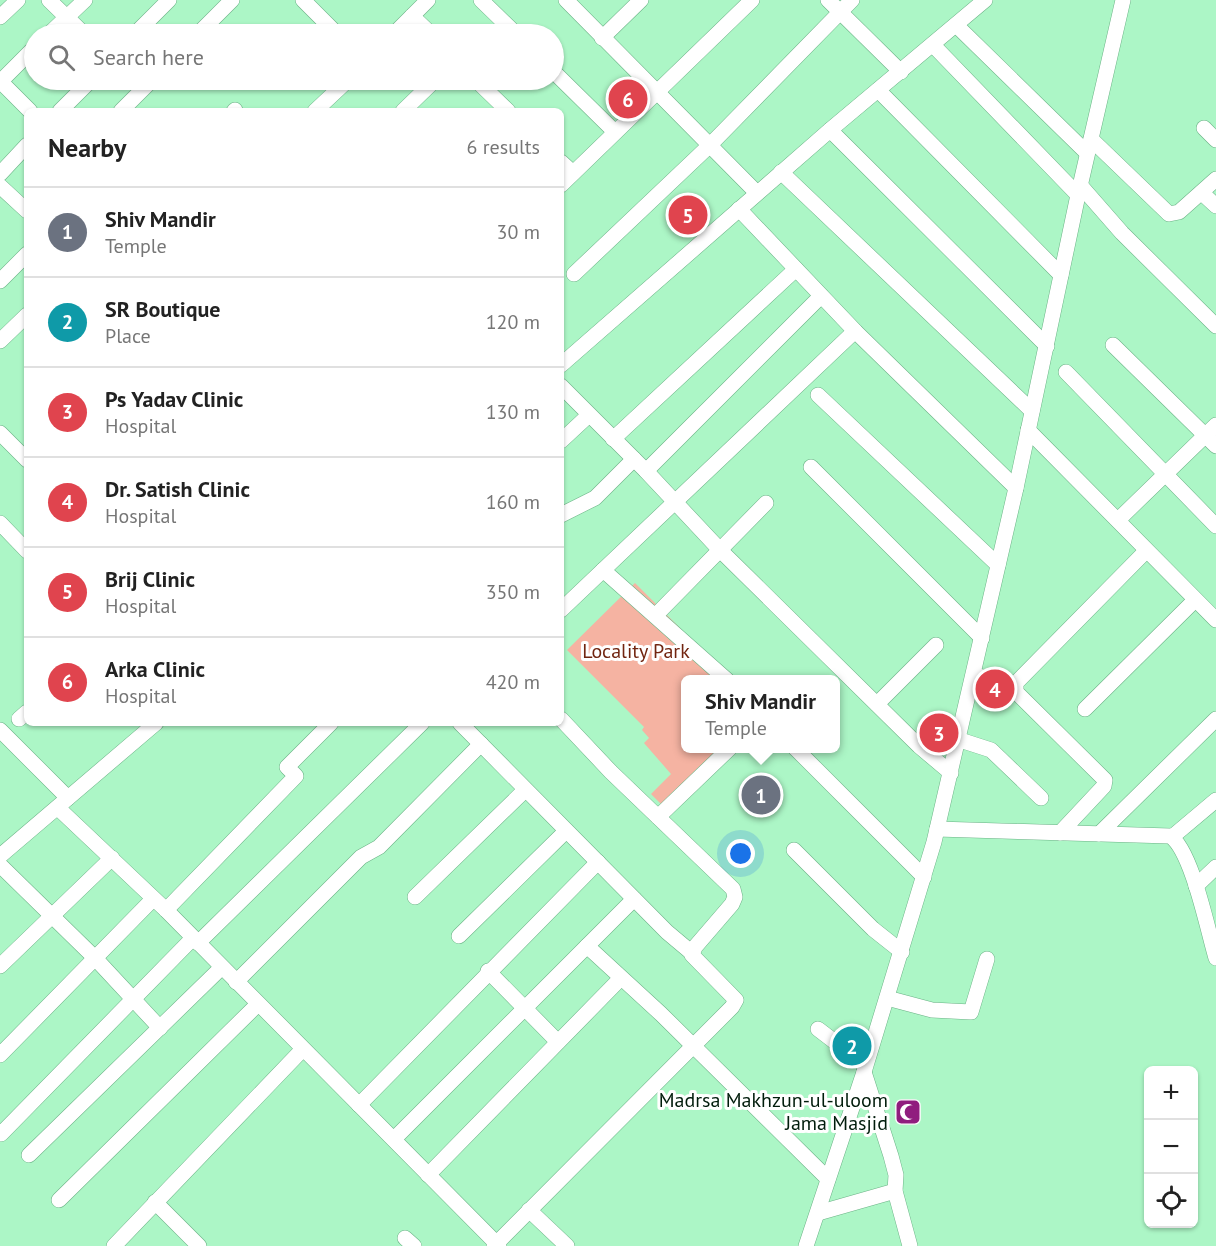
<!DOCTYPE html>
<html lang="en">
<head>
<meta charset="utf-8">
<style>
	:root { --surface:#fff; --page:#f2f2f2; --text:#222; --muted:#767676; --line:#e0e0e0; --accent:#901d7e }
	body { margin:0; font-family:"PT Sans",sans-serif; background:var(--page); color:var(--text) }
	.controls { position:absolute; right:18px; bottom:18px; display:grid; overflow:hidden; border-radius:9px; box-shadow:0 2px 4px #0004 }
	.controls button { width:54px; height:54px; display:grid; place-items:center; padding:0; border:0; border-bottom:2px solid var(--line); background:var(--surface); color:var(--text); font:30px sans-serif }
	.you { position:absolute; left:741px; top:854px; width:21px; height:21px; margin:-15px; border:4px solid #fff; border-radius:50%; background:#1a73e8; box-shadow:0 0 0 9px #1a73e833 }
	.badge { display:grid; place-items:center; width:39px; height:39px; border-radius:50%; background:var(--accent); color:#fff; font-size:20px; font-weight:700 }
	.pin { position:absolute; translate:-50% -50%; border:3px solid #fff; box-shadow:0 2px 6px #0006 }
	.popup { position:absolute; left:681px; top:675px; width:159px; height:78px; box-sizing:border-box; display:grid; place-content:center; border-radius:9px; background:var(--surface); filter:drop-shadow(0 2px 4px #0005); font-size:20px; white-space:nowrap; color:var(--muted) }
	.popup b { font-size:22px; color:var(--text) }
	.popup::after { content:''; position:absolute; left:50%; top:100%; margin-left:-12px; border:12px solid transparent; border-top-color:var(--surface) }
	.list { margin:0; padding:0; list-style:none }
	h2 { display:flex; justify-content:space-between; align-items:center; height:78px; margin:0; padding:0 24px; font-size:26px }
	h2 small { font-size:20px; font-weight:400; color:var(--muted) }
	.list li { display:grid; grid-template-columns:39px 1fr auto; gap:18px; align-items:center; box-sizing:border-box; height:90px; padding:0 24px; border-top:2px solid var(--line) }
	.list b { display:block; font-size:22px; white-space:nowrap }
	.list p { margin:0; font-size:20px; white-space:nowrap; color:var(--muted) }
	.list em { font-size:20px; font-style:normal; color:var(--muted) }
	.icon { flex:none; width:33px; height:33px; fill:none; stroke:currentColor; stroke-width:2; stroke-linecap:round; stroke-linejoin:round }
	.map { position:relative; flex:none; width:1216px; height:1246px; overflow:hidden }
	.search { position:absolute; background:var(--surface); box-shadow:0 2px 4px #0004; left:24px; top:24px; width:540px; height:66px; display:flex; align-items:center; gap:15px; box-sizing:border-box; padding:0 21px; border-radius:33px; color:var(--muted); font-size:22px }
	.panel { position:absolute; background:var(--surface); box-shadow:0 2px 4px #0004; left:24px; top:108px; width:540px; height:618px; border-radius:9px }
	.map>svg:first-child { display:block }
	.green { fill:#f5b3a2 }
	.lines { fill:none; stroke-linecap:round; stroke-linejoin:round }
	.minor-casing { stroke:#6bb386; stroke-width:16 }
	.minor { stroke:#fff; stroke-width:15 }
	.labels { text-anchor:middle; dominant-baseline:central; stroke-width:6; stroke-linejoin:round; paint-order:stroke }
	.park-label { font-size:20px; fill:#712510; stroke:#fff }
	.poi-label { font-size:20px; fill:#001c0b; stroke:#fff; text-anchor:end }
</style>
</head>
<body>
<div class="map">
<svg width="1216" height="1246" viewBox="0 0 1216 1246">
	<rect width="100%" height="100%" fill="#acf6c6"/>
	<!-- green -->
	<path class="green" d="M635,583L731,679L686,680V748L727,749L666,809L651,794L671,774L644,743L649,738L642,730L644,727L567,650Z"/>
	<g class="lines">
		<!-- minor casing -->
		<g class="minor-casing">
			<g id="minor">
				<path d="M49,0L84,34"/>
				<path d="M303,0L337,34"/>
				<path d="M481,0L516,34"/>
				<path d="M566,0L757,193"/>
				<path d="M828,0L901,72"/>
				<path d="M412,16L431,34"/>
				<path d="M0,17L18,0"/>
				<path d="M956,25L1087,153"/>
				<path d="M49,34L85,0"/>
				<path d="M135,34L169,0"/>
				<path d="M198,34L232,0"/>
				<path d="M394,34L428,0"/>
				<path d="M602,38L641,0"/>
				<path d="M933,45L1078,195"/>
				<path d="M554,72L615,132"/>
				<path d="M476,80L508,111"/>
				<path d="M0,81L30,111"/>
				<path d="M0,82L34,48"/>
				<path d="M878,90L1061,275"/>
				<path d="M60,111L91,80"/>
				<path d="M121,111L152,80"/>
				<path d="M234,111L235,110"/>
				<path d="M315,111L348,80"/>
				<path d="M403,111L435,80"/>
				<path d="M1204,128L1216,140"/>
				<path d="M830,130L1047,346"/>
				<path d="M1091,139L1169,214L1179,212L1216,179"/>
				<path d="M561,162L573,173"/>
				<path d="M781,172L1032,411"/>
				<path d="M0,174L27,145"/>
				<path d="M561,185L752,0"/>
				<path d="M1080,185L1122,233L1216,326"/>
				<path d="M0,186L27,211"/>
				<path d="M1202,193L1216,206"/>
				<path d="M739,209L855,331L1016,488"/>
				<path d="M574,274L709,146L852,0"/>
				<path d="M0,281L27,254"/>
				<path d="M0,341L27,315"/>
				<path d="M1113,345L1216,446"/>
				<path d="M561,365L830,130L985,0"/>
				<path d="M1066,372L1216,526"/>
				<path d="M561,386L646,471L720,550L919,746L951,773"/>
				<path d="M818,395L998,565"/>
				<path d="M1028,430L1216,620"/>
				<path d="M0,433L27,460"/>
				<path d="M613,439L796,269"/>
				<path d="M561,441L589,415"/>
				<path d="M811,467L982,638"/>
				<path d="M646,471L821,296"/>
				<path d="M561,515L595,498L634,459"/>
				<path d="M1118,520L1216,425"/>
				<path d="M0,523L27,551"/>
				<path d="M603,570L727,680"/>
				<path d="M561,610L855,331"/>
				<path d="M656,615L766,503"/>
				<path d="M974,675L1015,684"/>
				<path d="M877,704L936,645"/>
				<path d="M1085,709L1195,600"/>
				<path d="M19,719L27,712"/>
				<path d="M460,723L667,932L692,953"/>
				<path d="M0,730L68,798"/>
				<path d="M957,739L991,750L1041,798"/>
				<path d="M795,748L924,877"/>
				<path d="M58,808L166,910L499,1246"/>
				<path d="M658,817L730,748"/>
				<path d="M937,829L1170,836C1192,850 1208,932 1216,958"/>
				<path d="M1060,833L1104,786L1105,780L1016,692V683L1146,551"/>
				<path d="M1099,834L1216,719"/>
				<path d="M1172,837L1216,800"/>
				<path d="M794,850L873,929L902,952"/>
				<path d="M0,856L156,723"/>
				<path d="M0,865L95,958L160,1028"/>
				<path d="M1196,886L1216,867"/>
				<path d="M415,897L525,790"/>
				<path d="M166,910L296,776L287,767L331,723"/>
				<path d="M459,936L566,831"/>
				<path d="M198,943L422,723"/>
				<path d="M587,946L661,1014L828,1179"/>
				<path d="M0,966L112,858"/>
				<path d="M488,971L558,1042"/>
				<path d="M236,982L361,857L379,847L481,744"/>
				<path d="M887,998L932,1010L971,1012L987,959"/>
				<path d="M818,1029L865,1065"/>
				<path d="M0,1055L153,899"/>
				<path d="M864,1072L891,1156L896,1175L895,1191L910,1246"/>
				<path d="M359,1105L598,862"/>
				<path d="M1,1134L193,938"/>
				<path d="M394,1139L634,899"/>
				<path d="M29,1155L221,968"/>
				<path d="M428,1175L620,979"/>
				<path d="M59,1200L258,1004"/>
				<path d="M155,1202L199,1246"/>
				<path d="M529,1210L567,1246"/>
				<path d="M818,1213L895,1191"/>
				<path d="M405,1238L414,1246"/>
				<path d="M114,1246L302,1050"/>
				<path d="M494,1246L732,1007L736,1000L692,955L695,947L732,904L735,897L733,889L611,772L561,719"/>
				<path d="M806,1246L864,1072L934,842L1016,488L1078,195L1123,0"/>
			</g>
		</g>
		<!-- minor -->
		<use href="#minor" class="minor"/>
	</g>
	<!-- icons -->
	<defs>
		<g id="mosque-square" transform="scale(1.35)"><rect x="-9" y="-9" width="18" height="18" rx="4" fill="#901d7e" stroke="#fff"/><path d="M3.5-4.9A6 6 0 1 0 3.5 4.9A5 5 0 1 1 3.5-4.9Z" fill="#fff"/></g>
	</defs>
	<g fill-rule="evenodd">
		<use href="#mosque-square" x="908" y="1112"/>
	</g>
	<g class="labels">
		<!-- park labels -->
		<g class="park-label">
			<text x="636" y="651">Locality Park</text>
		</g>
		<!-- poi labels -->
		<g class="poi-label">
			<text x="888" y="1100">Madrsa Makhzun-ul-uloom<tspan x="888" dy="23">Jama Masjid</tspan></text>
		</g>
	</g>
</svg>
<div class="controls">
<button>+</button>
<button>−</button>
<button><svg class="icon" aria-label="locate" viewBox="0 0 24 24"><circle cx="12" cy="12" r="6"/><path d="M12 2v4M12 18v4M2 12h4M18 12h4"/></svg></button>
</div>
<div class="you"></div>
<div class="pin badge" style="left:761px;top:795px;background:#6b7280">1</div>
<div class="popup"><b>Shiv Mandir</b>Temple</div>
<div class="pin badge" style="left:852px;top:1046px;background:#0f9aa8">2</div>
<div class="pin badge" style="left:939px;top:733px;background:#e0444e">3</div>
<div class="pin badge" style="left:995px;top:689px;background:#e0444e">4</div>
<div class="pin badge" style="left:688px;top:215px;background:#e0444e">5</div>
<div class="pin badge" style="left:628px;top:99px;background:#e0444e">6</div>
<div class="search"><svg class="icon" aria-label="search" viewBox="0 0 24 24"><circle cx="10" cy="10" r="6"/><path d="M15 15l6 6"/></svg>Search here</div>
<section class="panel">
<h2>Nearby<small>6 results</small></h2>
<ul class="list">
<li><span class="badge" style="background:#6b7280">1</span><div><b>Shiv Mandir</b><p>Temple</p></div><em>30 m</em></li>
<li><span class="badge" style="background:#0f9aa8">2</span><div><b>SR Boutique</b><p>Place</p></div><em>120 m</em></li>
<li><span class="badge" style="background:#e0444e">3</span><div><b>Ps Yadav Clinic</b><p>Hospital</p></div><em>130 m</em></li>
<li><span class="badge" style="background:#e0444e">4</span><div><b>Dr. Satish Clinic</b><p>Hospital</p></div><em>160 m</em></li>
<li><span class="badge" style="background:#e0444e">5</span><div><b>Brij Clinic</b><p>Hospital</p></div><em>350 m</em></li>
<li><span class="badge" style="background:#e0444e">6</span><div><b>Arka Clinic</b><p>Hospital</p></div><em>420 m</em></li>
</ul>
</section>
</div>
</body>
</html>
